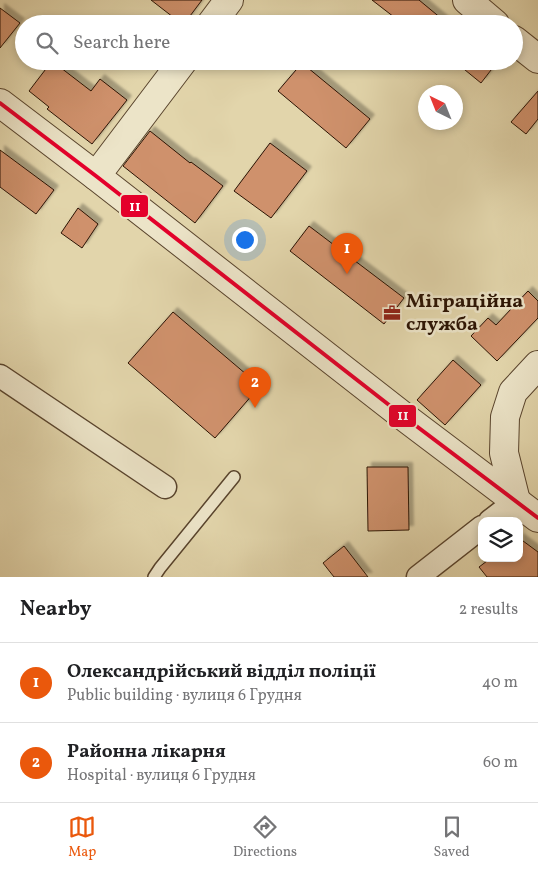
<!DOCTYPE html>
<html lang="en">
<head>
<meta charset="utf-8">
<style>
	:root { --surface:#fff; --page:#f2f2f2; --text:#202124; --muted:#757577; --line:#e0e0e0; --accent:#ea580c }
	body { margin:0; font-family:Vollkorn,serif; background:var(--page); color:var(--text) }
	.controls { position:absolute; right:15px; bottom:15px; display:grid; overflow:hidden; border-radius:10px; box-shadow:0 2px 8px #0003 }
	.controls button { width:45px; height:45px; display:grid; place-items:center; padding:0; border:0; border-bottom:1px solid var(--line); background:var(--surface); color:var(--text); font:25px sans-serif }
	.compass { position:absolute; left:418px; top:85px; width:45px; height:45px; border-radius:50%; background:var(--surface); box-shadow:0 2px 8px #0003; rotate:317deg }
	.you { position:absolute; left:244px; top:239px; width:18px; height:18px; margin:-12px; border:4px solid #fff; border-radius:50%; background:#1a73e8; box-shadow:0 0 0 8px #1a73e833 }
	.badge { display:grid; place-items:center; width:32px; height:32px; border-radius:50%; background:var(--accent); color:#fff; font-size:16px; font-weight:700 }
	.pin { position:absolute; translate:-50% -41px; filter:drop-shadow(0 1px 2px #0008) }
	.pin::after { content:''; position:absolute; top:26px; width:18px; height:15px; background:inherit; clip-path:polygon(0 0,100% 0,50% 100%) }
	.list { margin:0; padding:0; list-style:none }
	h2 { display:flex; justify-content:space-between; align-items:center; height:65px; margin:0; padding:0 20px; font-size:21px }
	h2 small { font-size:16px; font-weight:400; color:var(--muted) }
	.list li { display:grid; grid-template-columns:32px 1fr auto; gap:15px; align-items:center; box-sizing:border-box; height:80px; padding:0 20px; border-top:1px solid var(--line) }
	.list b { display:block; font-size:19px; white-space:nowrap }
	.list p { margin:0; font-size:16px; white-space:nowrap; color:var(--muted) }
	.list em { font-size:16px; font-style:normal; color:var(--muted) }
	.icon { flex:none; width:28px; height:28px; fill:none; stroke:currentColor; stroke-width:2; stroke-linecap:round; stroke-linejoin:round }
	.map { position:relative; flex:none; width:538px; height:577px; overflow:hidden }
	.search { position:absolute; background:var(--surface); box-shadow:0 2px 8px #0003; left:15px; right:15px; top:15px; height:55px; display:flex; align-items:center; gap:12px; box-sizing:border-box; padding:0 18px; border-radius:28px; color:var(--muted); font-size:19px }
	.sheet { height:225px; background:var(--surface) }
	nav { display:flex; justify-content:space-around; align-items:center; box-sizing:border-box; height:70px; border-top:1px solid var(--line); background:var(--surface); font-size:14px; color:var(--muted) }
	nav a { display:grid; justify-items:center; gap:2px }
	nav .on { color:var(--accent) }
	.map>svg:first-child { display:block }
	.building { fill:#cf916c; stroke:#2b1303; filter:url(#shadow) }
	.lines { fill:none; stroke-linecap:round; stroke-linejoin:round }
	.service-casing { stroke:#59442d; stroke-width:14 }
	.minor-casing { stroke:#59442d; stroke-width:25 }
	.tertiary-casing { stroke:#59442d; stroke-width:30 }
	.service { stroke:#ece4c8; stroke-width:11 }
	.minor { stroke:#ece4c8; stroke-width:22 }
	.tertiary { stroke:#ece4c8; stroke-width:28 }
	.bus-1-casing { stroke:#ece4c8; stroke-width:8 }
	.bus-1 { stroke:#e4002b; stroke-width:4 }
	.labels { text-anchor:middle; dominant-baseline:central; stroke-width:5; stroke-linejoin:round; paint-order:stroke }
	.poi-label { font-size:20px; font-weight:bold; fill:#2b1303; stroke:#ece4c8; text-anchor:start }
	.line-badge { stroke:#ece4c8; stroke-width:2 }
	.badge-label { font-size:14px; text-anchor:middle; font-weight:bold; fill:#fff }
</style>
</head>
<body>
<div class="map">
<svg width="538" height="577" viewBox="0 0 538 577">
	<defs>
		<filter id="shadow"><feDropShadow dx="4.5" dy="-4.5" stdDeviation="1" flood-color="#0004"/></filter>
	</defs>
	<rect width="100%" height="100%" fill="#e2d5ab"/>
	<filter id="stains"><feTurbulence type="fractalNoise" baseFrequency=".004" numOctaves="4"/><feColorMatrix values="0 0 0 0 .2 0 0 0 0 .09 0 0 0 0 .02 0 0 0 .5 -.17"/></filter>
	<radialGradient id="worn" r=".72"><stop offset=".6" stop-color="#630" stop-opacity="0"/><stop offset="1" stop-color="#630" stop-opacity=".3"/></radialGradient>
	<!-- building -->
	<g class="building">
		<path d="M151,0H202L184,24H182Z"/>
		<path d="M372,0H419L448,24H403Z"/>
		<path d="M0,8L20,23L0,48Z"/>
		<path d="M52,61L91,91L100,79L127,100L92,144L47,109L49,107L29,91Z"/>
		<path d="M454,61H498L481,83Z"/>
		<path d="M302,63L370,119L346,148L278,91Z"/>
		<path d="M538,91V119L526,134L511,122Z"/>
		<path d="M150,131L190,163L191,162L223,186L195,223L123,166Z"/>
		<path d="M270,143L307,171L271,218L234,191Z"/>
		<path d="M0,150L54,190L36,214L0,187Z"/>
		<path d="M78,208L98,224L82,248L61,233Z"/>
		<path d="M309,226L404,298L384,324L290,251Z"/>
		<path d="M528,291L538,301V318L497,361L471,336L488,318L496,325Z"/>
		<path d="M173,312L260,386L215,438L128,363Z"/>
		<path d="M453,360L481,385L445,425L417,400Z"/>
		<path d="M367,467H408L409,530L368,531Z"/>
		<path d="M519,538L538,552V577H487L479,567L491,558H519Z"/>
		<path d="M344,546L368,577H334L323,563Z"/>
	</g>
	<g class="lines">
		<!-- service casing -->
		<g class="service-casing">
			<path id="service" d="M154,577L160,568L234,477"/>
		</g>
		<!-- minor casing -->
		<g class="minor-casing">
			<g id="minor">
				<path d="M0,376L165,487"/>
				<path d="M490,521L516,501"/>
				<path d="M418,577L482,527"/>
			</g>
		</g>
		<!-- tertiary casing -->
		<g class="tertiary-casing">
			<g id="tertiary">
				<path d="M467,0L495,24"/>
				<path d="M211,24L229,0"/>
				<path d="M514,40L538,59"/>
				<path d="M0,103L96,176L407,419L538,518"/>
				<path d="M96,176L183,61"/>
				<path d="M516,501L504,453L505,417L513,392L538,365"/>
			</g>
		</g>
		<!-- service -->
		<use href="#service" class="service"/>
		<!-- minor -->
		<use href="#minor" class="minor"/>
		<!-- tertiary -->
		<use href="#tertiary" class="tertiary"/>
		<!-- bus-1 casing -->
		<g class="bus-1-casing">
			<path id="bus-1" d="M0,103L96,176L407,419L538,518"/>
		</g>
		<!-- bus-1 -->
		<use href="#bus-1" class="bus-1"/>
	</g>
	<!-- icons -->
	<defs>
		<g id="office-bare" transform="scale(1.35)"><path d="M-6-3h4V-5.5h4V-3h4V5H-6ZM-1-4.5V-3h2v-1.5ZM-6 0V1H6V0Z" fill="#8f2418" stroke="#ece4c8" stroke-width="2.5" paint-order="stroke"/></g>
	</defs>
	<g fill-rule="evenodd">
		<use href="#office-bare" x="392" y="313"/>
	</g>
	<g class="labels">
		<!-- poi labels -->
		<g class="poi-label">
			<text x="406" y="302">Міграційна<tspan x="406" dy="23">служба</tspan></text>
		</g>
	</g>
	<g class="line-badge">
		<rect x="120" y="194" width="29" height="24" rx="5" fill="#e4002b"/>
		<rect x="388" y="404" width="29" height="24" rx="5" fill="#e4002b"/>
	</g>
	<g class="badge-label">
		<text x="135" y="211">11</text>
		<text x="403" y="420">11</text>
	</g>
	<rect width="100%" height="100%" filter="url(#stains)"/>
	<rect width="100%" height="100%" fill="url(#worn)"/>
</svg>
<div class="controls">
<button><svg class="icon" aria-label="layers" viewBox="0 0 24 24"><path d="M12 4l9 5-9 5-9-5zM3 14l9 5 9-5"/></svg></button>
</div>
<svg class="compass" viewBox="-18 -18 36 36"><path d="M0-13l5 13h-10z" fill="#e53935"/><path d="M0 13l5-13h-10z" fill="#757577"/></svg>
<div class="you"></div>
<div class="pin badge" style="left:347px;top:274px">1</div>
<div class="pin badge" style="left:255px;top:408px">2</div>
<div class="search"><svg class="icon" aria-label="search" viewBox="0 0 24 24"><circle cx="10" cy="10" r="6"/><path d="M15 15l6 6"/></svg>Search here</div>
</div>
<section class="sheet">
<h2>Nearby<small>2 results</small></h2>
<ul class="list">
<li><span class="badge">1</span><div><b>Олександрійський відділ поліції</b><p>Public building · вулиця 6 Грудня</p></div><em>40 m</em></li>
<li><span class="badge">2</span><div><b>Районна лікарня</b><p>Hospital · вулиця 6 Грудня</p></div><em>60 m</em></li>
</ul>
</section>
<nav>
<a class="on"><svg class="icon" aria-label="map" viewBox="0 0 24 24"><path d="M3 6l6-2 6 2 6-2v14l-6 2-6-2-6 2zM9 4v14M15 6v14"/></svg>Map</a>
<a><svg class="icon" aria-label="directions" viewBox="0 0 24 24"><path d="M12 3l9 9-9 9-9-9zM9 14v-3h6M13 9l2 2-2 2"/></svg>Directions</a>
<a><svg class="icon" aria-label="saved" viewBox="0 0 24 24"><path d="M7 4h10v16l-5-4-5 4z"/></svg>Saved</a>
</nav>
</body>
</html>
